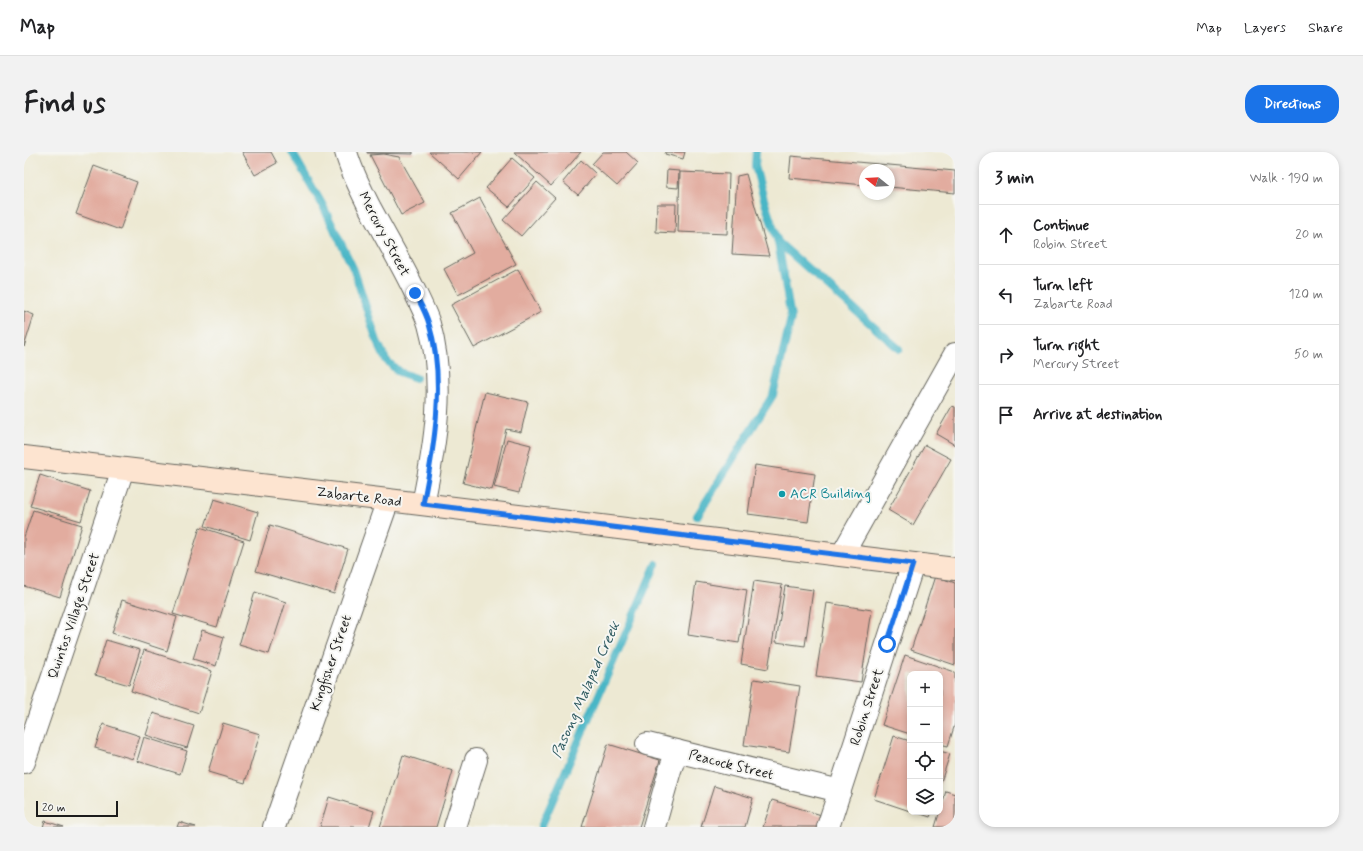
<!DOCTYPE html>
<html lang="en">
<head>
<meta charset="utf-8">
<style>
	:root { --surface:#fff; --page:#f2f2f2; --text:#202124; --muted:#757577; --line:#e0e0e0; --accent:#1a73e8 }
	body { margin:0; font-family:Mynerve,sans-serif; background:var(--page); color:var(--text) }
	.controls { position:absolute; right:12px; bottom:12px; display:grid; overflow:hidden; border-radius:8px; box-shadow:0 2px 6px #0003 }
	.controls button { width:36px; height:36px; display:grid; place-items:center; padding:0; border:0; border-bottom:1px solid var(--line); background:var(--surface); color:var(--text); font:20px sans-serif }
	.compass { position:absolute; left:835px; top:12px; width:36px; height:36px; border-radius:50%; background:var(--surface); box-shadow:0 2px 6px #0003; rotate:288deg }
	.scale { position:absolute; left:12px; bottom:10px; width:82px; box-sizing:border-box; padding-left:4px; border:2px solid #1c1c1c; border-top:0; font-size:11px; line-height:14px; white-space:nowrap; color:#1c1c1c; -webkit-text-stroke:3px #f6f6f2; paint-order:stroke }
	.stop { position:absolute; width:12px; height:12px; margin:-9px; border:3px solid #1a73e8; border-radius:50%; background:#fff }
	.stop.end { background:#1a73e8; border-color:#fff; box-shadow:0 1px 4px #0008 }
	.list { margin:0; padding:0; list-style:none }
	h2 { display:flex; justify-content:space-between; align-items:center; height:52px; margin:0; padding:0 16px; font-size:17px }
	h2 small { font-size:13px; font-weight:400; color:var(--muted) }
	.list li { display:grid; grid-template-columns:26px 1fr auto; gap:12px; align-items:center; box-sizing:border-box; height:60px; padding:0 16px; border-top:1px solid var(--line) }
	.list b { display:block; font-size:15px; white-space:nowrap }
	.list p { margin:0; font-size:13px; white-space:nowrap; color:var(--muted) }
	.list em { font-size:13px; font-style:normal; color:var(--muted) }
	.icon { flex:none; width:22px; height:22px; fill:none; stroke:currentColor; stroke-width:2; stroke-linecap:round; stroke-linejoin:round }
	.map { position:relative; flex:none; width:931px; height:675px; overflow:hidden; border-radius:16px }
	header { display:flex; align-items:center; gap:24px; box-sizing:border-box; height:56px; padding:0 20px; background:var(--surface); border-bottom:1px solid var(--line) }
	header strong { font-size:19px }
	nav { display:flex; gap:22px; margin-inline-start:auto; font-size:14px }
	.intro { display:flex; align-items:center; justify-content:space-between; box-sizing:border-box; height:96px; padding:0 24px }
	h1 { margin:0; font-size:28px }
	.button { padding:10px 18px; border-radius:16px; background:var(--accent); color:#fff; font-size:14px; font-weight:700 }
	main { display:flex; gap:24px; padding:0 24px }
	aside { flex:1; background:var(--surface); border-radius:16px; box-shadow:0 2px 6px #0003 }
	.map>svg:first-child { display:block }
	.lines { fill:none; stroke-linecap:round; stroke-linejoin:round }
	.stream { stroke:#4ab6c6; stroke-width:8 }
	.building { fill:#e2ac9f }
	.minor-casing { stroke:#65645c; stroke-width:24 }
	.secondary-casing { stroke:#65645c; stroke-width:24 }
	.minor { stroke:#fff; stroke-width:22 }
	.secondary { stroke:#fde4d0; stroke-width:22 }
	.route { stroke:#1a73e8; stroke-width:5 }
	.culture-dot { fill:#0f9aa8; stroke:#f6f6f2; stroke-width:1.5 }
	.labels { text-anchor:middle; dominant-baseline:central; stroke-width:4; stroke-linejoin:round; paint-order:stroke }
	.street-label { font-size:14px; fill:#1c1c1c; stroke:#f6f6f2 }
	.culture-label { font-size:14px; fill:#0d838f; stroke:#f6f6f2; text-anchor:start }
	.water-label { font-size:15px; font-style:italic; fill:#2e5a60; stroke:#f6f6f2 }
</style>
</head>
<body>
<header>
<strong>Map</strong>
<nav><a>Map</a><a>Layers</a><a>Share</a></nav>
</header>
<div class="intro"><h1>Find us</h1><a class="button">Directions</a></div>
<main>
<div class="map">
<svg width="931" height="675" viewBox="0 0 931 675">
	<rect width="100%" height="100%" fill="#f6f6f2"/>
	<filter id="ink" filterUnits="userSpaceOnUse"><feTurbulence type="fractalNoise" baseFrequency=".025" numOctaves="2"/><feDisplacementMap in="SourceGraphic" scale="8" xChannelSelector="R" yChannelSelector="G"/><feConvolveMatrix kernelMatrix="1 2 1 2 8 2 1 2 1" color-interpolation-filters="sRGB"/></filter>
	<filter id="wash" filterUnits="userSpaceOnUse"><feTurbulence type="fractalNoise" baseFrequency=".012" numOctaves="4" result="noise"/><feDisplacementMap in="SourceGraphic" scale="16" xChannelSelector="R" yChannelSelector="G"/><feGaussianBlur stdDeviation="0.9" result="paint"/><feColorMatrix in="noise" values="0 0 0 0 0 0 0 0 0 0 0 0 0 0 0 0 0 1.4 0 .05"/><feComposite in="paint" operator="in"/></filter>
	<g filter="url(#wash)">
		<rect width="100%" height="100%" fill="#ede9d3"/>
		<g class="lines">
			<!-- stream -->
			<g class="stream">
				<path d="M268,0L298,52L330,118L353,189L362,208L375,220L392,226"/>
				<path d="M754,90L875,197"/>
				<path d="M673,364L749,243L767,166L754,90L741,51L731,14L732,0"/>
				<path d="M517,675L632,412"/>
			</g>
		</g>
		<g id="blocks">
			<!-- building -->
			<g class="building">
				<path d="M218,0H247L253,11L231,23Z"/>
				<path d="M343,0H389V2L343,1Z"/>
				<path d="M405,0H458L435,27Z"/>
				<path d="M490,0H557L527,34Z"/>
				<path d="M579,0H602L614,11L593,34L568,12Z"/>
				<path d="M642,0H661L659,7L641,2Z"/>
				<path d="M359,2L375,5L401,51L377,63L346,3Z"/>
				<path d="M767,4L931,19V41L865,35V18H841V33L765,26Z"/>
				<path d="M488,6L511,26L485,55L462,36Z"/>
				<path d="M557,8L572,22L554,43L539,30Z"/>
				<path d="M70,14L113,30L96,78L52,62Z"/>
				<path d="M643,18L655,19L654,36L642,35Z"/>
				<path d="M656,20L705,22L703,82L654,80Z"/>
				<path d="M722,22L745,104L708,102L713,24Z"/>
				<path d="M513,30L531,46L497,84L479,68Z"/>
				<path d="M456,46L492,112L434,143L420,117L449,101L428,61Z"/>
				<path d="M633,52H652L651,81L632,80Z"/>
				<path d="M494,117L517,160L450,196L427,153Z"/>
				<path d="M0,159L10,163L0,195Z"/>
				<path d="M461,240L504,250L497,280L482,277L468,338L439,331Z"/>
				<path d="M928,254L931,255V293L912,282Z"/>
				<path d="M483,287L507,293L495,341L470,335Z"/>
				<path d="M901,293L927,307L889,373L864,358Z"/>
				<path d="M731,313L791,322L784,370L724,362Z"/>
				<path d="M16,323L66,339L57,369L6,354Z"/>
				<path d="M190,347L234,360L226,388L181,374Z"/>
				<path d="M9,358L58,373L36,445L0,434V385Z"/>
				<path d="M246,373L324,397L310,442L232,419Z"/>
				<path d="M176,375L220,389L193,475L149,462Z"/>
				<path d="M911,424L931,431V513L887,498Z"/>
				<path d="M730,429L758,433L744,517L717,512Z"/>
				<path d="M672,430L723,438L715,491L664,483Z"/>
				<path d="M761,434L789,438L781,494L752,490Z"/>
				<path d="M231,440L262,450L245,502L215,493Z"/>
				<path d="M98,448L153,465L143,499L88,481Z"/>
				<path d="M803,451L848,458L837,530L792,524Z"/>
				<path d="M178,478L200,485L192,514L169,507Z"/>
				<path d="M82,488L116,498L105,533L71,523Z"/>
				<path d="M120,498L188,519L175,561L107,539Z"/>
				<path d="M881,503L931,520V572L924,594L916,592V522H886V582L858,573Z"/>
				<path d="M730,527L776,534L765,600L720,593Z"/>
				<path d="M129,561L170,574L163,596L122,583Z"/>
				<path d="M199,571L236,582L221,631L184,620Z"/>
				<path d="M79,572L116,584L109,607L71,596Z"/>
				<path d="M870,584L886,589V659L850,647Z"/>
				<path d="M120,585L163,599L156,622L113,609Z"/>
				<path d="M584,592L636,608L615,675H558Z"/>
				<path d="M916,599L926,602L916,633Z"/>
				<path d="M379,603L429,619L412,675H356Z"/>
				<path d="M690,634L729,646L721,675H677Z"/>
				<path d="M922,639L931,642V675H911Z"/>
				<path d="M305,645L350,659L345,675H296Z"/>
				<path d="M748,648L804,665L801,675H739Z"/>
				<path d="M891,660H908L906,665Z"/>
				<path d="M21,669L40,675H19Z"/>
				<path d="M155,670L172,675H153Z"/>
			</g>
		</g>
	</g>
	<g filter="url(#ink)">
		<use href="#blocks" fill-opacity="0" stroke="#65645c" stroke-width="1"/>
		<g class="lines">
			<!-- minor casing -->
			<g class="minor-casing">
				<g id="minor">
					<path d="M322,0C327,19 337,38 346,56C361,84 378,112 392,142C396,151 402,162 405,172C422,231 411,294 399,352"/>
					<path d="M818,403L931,202"/>
					<path d="M623,592L816,639"/>
					<path d="M0,610L99,317"/>
					<path d="M250,675L364,348"/>
					<path d="M431,675L452,608"/>
					<path d="M630,675L646,618L653,599"/>
					<path d="M804,675L889,412"/>
				</g>
			</g>
			<!-- secondary casing -->
			<g class="secondary-casing">
				<path id="secondary" d="M0,305L364,348L931,417"/>
			</g>
			<!-- minor -->
			<use href="#minor" class="minor"/>
			<!-- secondary -->
			<use href="#secondary" class="secondary"/>
		</g>
	</g>
	<g class="lines" filter="url(#ink)">
		<!-- route -->
		<path class="route" d="M391,141C396,151 402,161 405,172C422,227 410,297 399,352L818,403L889,412L863,492"/>
	</g>
	<!-- markers -->
	<circle class="culture-dot" cx="758" cy="342" r="4"/>
	<g class="labels">
		<!-- street labels -->
		<g class="street-label">
			<text transform="translate(360 82) rotate(62)">Mercury Street</text>
			<text transform="translate(335 345) rotate(7)">Zabarte Road</text>
			<text transform="translate(50 464) rotate(-71)">Quintos Village Street</text>
			<text transform="translate(307 511) rotate(-71)">Kingfisher Street</text>
			<text transform="translate(843 555) rotate(-72)">Robin Street</text>
			<text transform="translate(707 613) rotate(14)">Peacock Street</text>
		</g>
		<!-- culture labels -->
		<g class="culture-label">
			<text x="766" y="342">ACR Building</text>
		</g>
		<!-- water labels -->
		<g class="water-label">
			<text transform="translate(562 538) rotate(-66)">Pasong Malapad Creek</text>
		</g>
	</g>
</svg>
<div class="controls">
<button>+</button>
<button>−</button>
<button><svg class="icon" aria-label="locate" viewBox="0 0 24 24"><circle cx="12" cy="12" r="6"/><path d="M12 2v4M12 18v4M2 12h4M18 12h4"/></svg></button>
<button><svg class="icon" aria-label="layers" viewBox="0 0 24 24"><path d="M12 4l9 5-9 5-9-5zM3 14l9 5 9-5"/></svg></button>
</div>
<svg class="compass" viewBox="-18 -18 36 36"><path d="M0-13l5 13h-10z" fill="#e53935"/><path d="M0 13l5-13h-10z" fill="#757577"/></svg>
<div class="scale">20 m</div>
<div class="stop" style="left:863px;top:492px"></div>
<div class="stop end" style="left:391px;top:141px"></div>
</div>
<aside>
<h2>3 min<small>Walk · 190 m</small></h2>
<ul class="list">
<li><svg class="icon" aria-label="ahead" viewBox="0 0 24 24"><path d="M12 20V5M6 11l6-6 6 6"/></svg><div><b>Continue</b><p>Robin Street</p></div><em>20 m</em></li>
<li><svg class="icon" aria-label="left" viewBox="0 0 24 24"><path d="M17 20v-9H6M10 6l-5 5 5 5"/></svg><div><b>Turn left</b><p>Zabarte Road</p></div><em>120 m</em></li>
<li><svg class="icon" aria-label="right" viewBox="0 0 24 24"><path d="M7 20v-9h11M14 6l5 5-5 5"/></svg><div><b>Turn right</b><p>Mercury Street</p></div><em>50 m</em></li>
<li><svg class="icon" aria-label="arrive" viewBox="0 0 24 24"><path d="M6 21V4h12l-3 4 3 4H6"/></svg><div><b>Arrive at destination</b></div></li>
</ul>
</aside>
</main>
</body>
</html>
